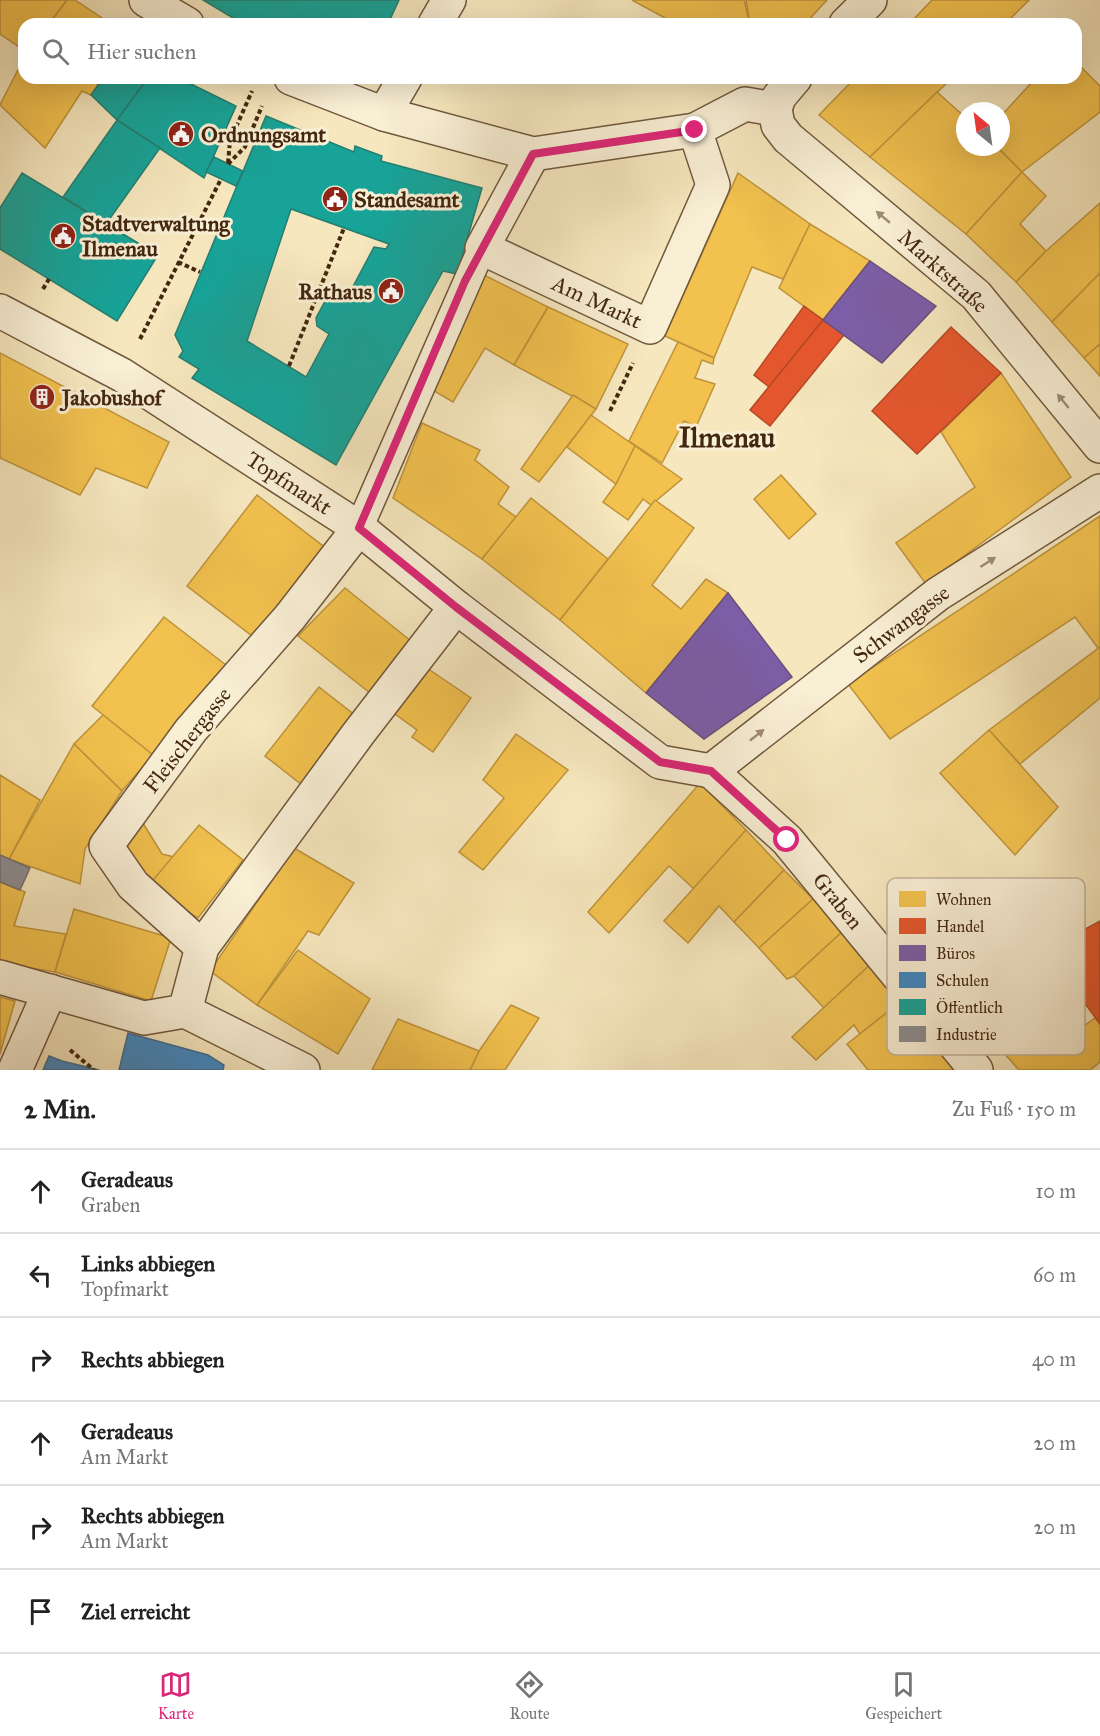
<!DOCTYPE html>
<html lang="de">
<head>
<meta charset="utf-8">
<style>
	:root { --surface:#fff; --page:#f6f6f6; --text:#222; --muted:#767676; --line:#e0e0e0; --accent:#db2777 }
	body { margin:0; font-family:"IM FELL Great Primer",serif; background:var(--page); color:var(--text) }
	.compass { position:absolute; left:956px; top:102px; width:54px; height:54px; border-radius:50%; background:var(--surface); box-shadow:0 6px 24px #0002; rotate:331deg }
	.stop { position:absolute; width:18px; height:18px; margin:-14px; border:4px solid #db2777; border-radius:50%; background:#fff }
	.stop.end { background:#db2777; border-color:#fff; box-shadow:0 2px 6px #0008 }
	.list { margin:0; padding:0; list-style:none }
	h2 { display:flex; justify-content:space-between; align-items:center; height:78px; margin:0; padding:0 24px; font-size:26px }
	h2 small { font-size:20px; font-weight:400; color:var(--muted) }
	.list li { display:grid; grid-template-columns:39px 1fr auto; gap:18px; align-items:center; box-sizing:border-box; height:84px; padding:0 24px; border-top:2px solid var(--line) }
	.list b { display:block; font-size:22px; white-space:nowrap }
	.list p { margin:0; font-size:20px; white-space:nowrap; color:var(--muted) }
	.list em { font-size:20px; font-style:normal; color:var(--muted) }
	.icon { flex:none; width:33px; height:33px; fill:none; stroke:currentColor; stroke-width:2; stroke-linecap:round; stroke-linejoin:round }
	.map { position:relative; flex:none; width:1100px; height:1070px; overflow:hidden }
	.search { position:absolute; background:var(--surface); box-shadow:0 6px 24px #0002; left:18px; right:18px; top:18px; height:66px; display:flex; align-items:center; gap:15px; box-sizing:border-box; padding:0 21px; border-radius:18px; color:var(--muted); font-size:22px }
	.sheet { height:582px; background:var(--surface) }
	nav { display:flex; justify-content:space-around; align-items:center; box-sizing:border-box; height:84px; border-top:2px solid var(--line); background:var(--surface); font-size:16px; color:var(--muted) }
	nav a { display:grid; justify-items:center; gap:3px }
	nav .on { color:var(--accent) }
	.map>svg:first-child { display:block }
	.homes { fill:#f2c14e; stroke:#be933b; stroke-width:1.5 }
	.shops { fill:#e4572e; stroke:#b44925; stroke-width:1.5 }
	.offices { fill:#7b5ea7; stroke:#6a4e7a; stroke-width:1.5 }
	.schools { fill:#3f88c5; stroke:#406b8f; stroke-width:1.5 }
	.public { fill:#17a398; stroke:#247e6f; stroke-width:1.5; fill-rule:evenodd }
	.industry { fill:#8d8d92; stroke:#776e6b; stroke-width:1.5 }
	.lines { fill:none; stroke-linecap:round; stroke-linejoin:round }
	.service-casing { stroke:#70573c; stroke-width:30 }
	.minor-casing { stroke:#70573c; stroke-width:36 }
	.path { stroke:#432710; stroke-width:4; stroke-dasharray:4.5 3; stroke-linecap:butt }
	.service { stroke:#f9efd5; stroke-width:27 }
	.minor { stroke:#f9efd5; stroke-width:33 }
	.oneway { fill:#9e8b72 }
	.route { stroke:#db2777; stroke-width:8 }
	.labels { text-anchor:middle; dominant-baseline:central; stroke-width:6; stroke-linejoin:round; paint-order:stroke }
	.poi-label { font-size:22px; font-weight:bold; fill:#432710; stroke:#f9efd5; text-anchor:start }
	.street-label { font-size:22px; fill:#432710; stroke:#f9efd5 }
	.district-label { font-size:28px; font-weight:bold; fill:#432710; stroke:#f9efd5 }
	.key { fill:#f9efd5; stroke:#c2b39a; stroke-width:1.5 }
	.key-label { font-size:16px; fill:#432710 }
</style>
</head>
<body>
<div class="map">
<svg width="1100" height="1070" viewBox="0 0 1100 1070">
	<rect width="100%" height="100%" fill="#f6e7be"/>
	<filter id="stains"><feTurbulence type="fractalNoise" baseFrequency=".00333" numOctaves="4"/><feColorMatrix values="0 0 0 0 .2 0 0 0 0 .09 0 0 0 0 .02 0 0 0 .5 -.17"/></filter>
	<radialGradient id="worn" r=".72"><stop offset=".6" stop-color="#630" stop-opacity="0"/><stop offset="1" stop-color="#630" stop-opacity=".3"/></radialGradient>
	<!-- homes -->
	<g class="homes">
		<path d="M0,0H67L49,24H24V50L0,34Z"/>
		<path d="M67,0H75L111,24H49Z"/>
		<path d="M632,0H744L750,24H676Z"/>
		<path d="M746,0H827L805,24H750Z"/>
		<path d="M932,0H1029L1005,24H909Z"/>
		<path d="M24,58V78H103L91,95L82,91L45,148L0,105Z"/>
		<path d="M1076,62L1100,86V112L1022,172L997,147H1001V116L1033,81L1030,78H1076Z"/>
		<path d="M855,78H947L949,81L870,157L819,115Z"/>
		<path d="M937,92L965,117V147H997L1022,172L966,234L870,157Z"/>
		<path d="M1022,172L1046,196L1020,224L1046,251L1016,282L966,234Z"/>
		<path d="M738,173L810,224L783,279L752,267L714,358L665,336Z"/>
		<path d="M1100,203V273L1052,322L1016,282L1046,251Z"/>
		<path d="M810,224L870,261L823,320L779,288Z"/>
		<path d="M1100,273V344L1084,358L1052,322Z"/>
		<path d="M482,274L548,307L514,365L485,348L453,402L429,388Z"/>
		<path d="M548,307L628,344L596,409L514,365Z"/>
		<path d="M678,342L714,358L713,364L702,360L695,378L715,384L696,427L684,421L662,463L629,441Z"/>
		<path d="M1100,344V376L1084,358Z"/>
		<path d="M0,353L169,442L147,488L96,468L80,495L0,458Z"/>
		<path d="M1001,373L1071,477L926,584L896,543L975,487L941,432Z"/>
		<path d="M573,395L596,409L539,482L521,469Z"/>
		<path d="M591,415L635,446L616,484L567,447Z"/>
		<path d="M422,423L480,450L475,460L509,487L498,504L516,517L482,559L393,498Z"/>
		<path d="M635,446L682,479L651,505L643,499L628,520L603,502L616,484Z"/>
		<path d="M781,475L816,514L789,539L754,499Z"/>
		<path d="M257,495L327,549L256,639L187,586Z"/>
		<path d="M531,498L608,559L560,620L482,559Z"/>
		<path d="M655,500L694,528L652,585L681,609L706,579L728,593L646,693L560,620Z"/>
		<path d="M1100,516V647L1098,648L1075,617L890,739L848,684Z"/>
		<path d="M345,588L411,641L370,693L298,636Z"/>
		<path d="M164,617L226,665L153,755L92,706Z"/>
		<path d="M1100,647V698L1020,764L989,730Z"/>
		<path d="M427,668L471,698L433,752L412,737L417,730L395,714Z"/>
		<path d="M319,687L356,716L302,785L265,756Z"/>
		<path d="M103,715L153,755L122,791L74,744Z"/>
		<path d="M989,730L1058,807L1015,855L940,773Z"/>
		<path d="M516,734L568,770L483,870L459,852L504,798L483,780Z"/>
		<path d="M74,744L122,791L85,849L80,884L9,859Z"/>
		<path d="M0,775L40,800L9,859L0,855Z"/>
		<path d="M700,783L746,830L694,889L669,866L609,933L588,912Z"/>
		<path d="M138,815L162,854L174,857L149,885L117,841Z"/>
		<path d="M199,825L243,860L198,918L149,885Z"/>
		<path d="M746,830L784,870L734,922L719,906L688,943L664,921Z"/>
		<path d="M294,848L354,883L319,935L308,931L257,1005L210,971Z"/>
		<path d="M784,870L813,899L759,948L734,922Z"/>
		<path d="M0,882L25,892L14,926L66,934L55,972L0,963Z"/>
		<path d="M813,899L843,931L794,976L787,979L759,948Z"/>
		<path d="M74,909L171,938L151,1001L55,972Z"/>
		<path d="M843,931L873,962L824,1008L794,976Z"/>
		<path d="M298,950L370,999L338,1054L257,1005Z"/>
		<path d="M873,962L904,999L860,1034L854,1025L816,1060L792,1037Z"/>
		<path d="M1062,996L1078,1015L1062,1029L1070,1036L1095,1018L1100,1024V1062L1090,1070H1019L996,1044Z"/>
		<path d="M0,997L15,1001L0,1054Z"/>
		<path d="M904,999L955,1070H868L847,1044Z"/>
		<path d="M511,1005L539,1018L505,1070H470L479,1051Z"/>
		<path d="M398,1019L479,1051L470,1070H372Z"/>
	</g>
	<!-- shops -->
	<g class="shops">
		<path d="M804,306L823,320L769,387L754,375Z"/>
		<path d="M823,320L844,335L770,426L750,410Z"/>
		<path d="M951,327L1001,373L917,454L872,411Z"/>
		<path d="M1100,921V1024L1046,950Z"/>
	</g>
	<!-- offices -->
	<g class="offices">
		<path d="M870,261L936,306L882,363L823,320Z"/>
		<path d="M728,593L792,677L704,739L646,693Z"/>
	</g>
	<!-- schools -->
	<g class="schools">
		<path d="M128,1033L208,1055L224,1065L223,1070H119Z"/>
		<path d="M49,1056L62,1061L99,1070H43Z"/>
	</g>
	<!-- public -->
	<g class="public">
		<path d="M203,0H399L388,24H243Z"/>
		<path d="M103,78H148L117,120L91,95Z"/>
		<path d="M148,78H179L236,106L204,178L117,120Z"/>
		<path d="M266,116L354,152L355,146L382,156L381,161L482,188L457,274L443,271L336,465L192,378L199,369L179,357L183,351L175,335ZM291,209L389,244L386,249L374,247L350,292L338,289L330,292L316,318L317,326L329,334L306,377L247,341Z"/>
		<path d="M117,120L160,148L106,224L63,197Z"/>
		<path d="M214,157L243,171L236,186L206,172Z"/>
		<path d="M22,173L158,255L117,321L0,249V208Z"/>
	</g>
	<!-- industry -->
	<path class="industry" d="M0,855L30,868L20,890L0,882Z"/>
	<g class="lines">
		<!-- service casing -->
		<g class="service-casing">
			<path id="service" d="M359,528L482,248"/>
		</g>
		<!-- minor casing -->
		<g class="minor-casing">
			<g id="minor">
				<path d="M146,0L187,24"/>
				<path d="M435,24L449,0"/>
				<path d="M846,24L870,0"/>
				<path d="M291,78L384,114L533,154L695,130L745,104L775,109"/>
				<path d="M775,109L778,125L788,138L976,295L1100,446"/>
				<path d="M775,109L779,97L795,78"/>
				<path d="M384,114L405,78"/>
				<path d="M533,154L482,248L650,327L713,185L695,130"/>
				<path d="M0,311L122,375L359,528L456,607L660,762L711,771"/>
				<path d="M711,771L938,594L1100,491"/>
				<path d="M711,771L787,840L976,1070"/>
				<path d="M202,947L133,885L106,846L191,730L290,617L359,528"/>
				<path d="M0,977L144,1018L185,1011L303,1070"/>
				<path d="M185,1011L202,947L358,734L456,607"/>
				<path d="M15,1070L50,991"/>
			</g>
		</g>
		<!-- path -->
		<g class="path">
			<path d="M228,163L230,141L252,91"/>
			<path d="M228,164L245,147L262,106"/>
			<path d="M178,262L200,272"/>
			<path d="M43,289L49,279"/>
			<path d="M140,339L221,179"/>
			<path d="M289,366L344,228"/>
			<path d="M610,411L633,363"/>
			<path d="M70,1050L94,1070"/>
		</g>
		<!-- service -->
		<use href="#service" class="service"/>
		<!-- minor -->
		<use href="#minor" class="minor"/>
	</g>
	<!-- one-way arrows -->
	<defs><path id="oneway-solid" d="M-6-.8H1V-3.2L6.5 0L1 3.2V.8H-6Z" transform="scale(1.5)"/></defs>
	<g class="oneway">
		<use href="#oneway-solid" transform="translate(883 217) rotate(-140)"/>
		<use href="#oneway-solid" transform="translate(1063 401) rotate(-129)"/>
		<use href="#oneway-solid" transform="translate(988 562) rotate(-33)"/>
		<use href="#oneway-solid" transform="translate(757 735) rotate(-38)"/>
	</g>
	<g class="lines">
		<!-- route -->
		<path class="route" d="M695,130L533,154L465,281L359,528L456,607L660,762L711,771L787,840"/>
	</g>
	<!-- icons -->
	<defs>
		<g id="civic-disc" transform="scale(1.35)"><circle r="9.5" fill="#8f2418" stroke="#f9efd5"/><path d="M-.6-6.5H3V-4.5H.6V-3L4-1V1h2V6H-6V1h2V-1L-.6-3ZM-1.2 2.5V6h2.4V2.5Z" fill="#fff"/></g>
		<g id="building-disc" transform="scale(1.35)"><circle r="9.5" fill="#8f2418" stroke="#f9efd5"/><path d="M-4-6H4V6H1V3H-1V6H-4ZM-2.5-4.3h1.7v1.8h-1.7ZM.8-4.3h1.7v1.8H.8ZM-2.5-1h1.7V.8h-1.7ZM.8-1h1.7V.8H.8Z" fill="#fff"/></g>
	</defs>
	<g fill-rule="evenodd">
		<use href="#civic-disc" x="181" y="134"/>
		<use href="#civic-disc" x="335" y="199"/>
		<use href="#civic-disc" x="63" y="236"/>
		<use href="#civic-disc" x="391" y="291"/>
		<use href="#building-disc" x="42" y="397"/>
	</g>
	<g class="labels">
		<!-- poi labels -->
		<g class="poi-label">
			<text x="201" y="134">Ordnungsamt</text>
			<text x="354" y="199">Standesamt</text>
			<text x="82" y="223">Stadtverwaltung<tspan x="82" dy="25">Ilmenau</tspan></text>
			<text x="372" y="291" text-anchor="end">Rathaus</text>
			<text x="62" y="397">Jakobushof</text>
		</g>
		<!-- street labels -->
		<g class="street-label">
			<text transform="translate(943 271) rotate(42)">Marktstraße</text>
			<text transform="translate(597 302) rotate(25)">Am Markt</text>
			<text transform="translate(289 483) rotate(33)">Topfmarkt</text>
			<text transform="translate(901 624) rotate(-37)">Schwangasse</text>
			<text transform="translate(187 740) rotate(-52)">Fleischergasse</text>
			<text transform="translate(838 901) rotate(51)">Graben</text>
		</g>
		<!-- district labels -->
		<g class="district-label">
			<text x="727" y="437">Ilmenau</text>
		</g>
	</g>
	<!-- legend -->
	<rect x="887" y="878" width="198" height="177" rx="9" class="key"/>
	<rect x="899" y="891" width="27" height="16" fill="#f2c14e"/>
	<rect x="899" y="918" width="27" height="16" fill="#e4572e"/>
	<rect x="899" y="945" width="27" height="16" fill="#7b5ea7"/>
	<rect x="899" y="972" width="27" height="16" fill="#3f88c5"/>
	<rect x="899" y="999" width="27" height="16" fill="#17a398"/>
	<rect x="899" y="1026" width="27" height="16" fill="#8d8d92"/>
	<g class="key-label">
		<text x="936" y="905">Wohnen</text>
		<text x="936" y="932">Handel</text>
		<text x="936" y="959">Büros</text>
		<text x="936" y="986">Schulen</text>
		<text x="936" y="1013">Öffentlich</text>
		<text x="936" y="1040">Industrie</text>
	</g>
	<rect width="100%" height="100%" filter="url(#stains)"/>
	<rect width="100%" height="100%" fill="url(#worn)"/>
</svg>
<svg class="compass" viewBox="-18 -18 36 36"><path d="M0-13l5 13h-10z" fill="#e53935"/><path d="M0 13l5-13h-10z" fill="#767676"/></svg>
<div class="stop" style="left:787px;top:840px"></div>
<div class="stop end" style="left:695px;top:130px"></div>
<div class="search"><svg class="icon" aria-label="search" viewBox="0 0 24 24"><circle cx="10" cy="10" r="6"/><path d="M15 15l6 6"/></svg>Hier suchen</div>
</div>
<section class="sheet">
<h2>2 Min.<small>Zu Fuß · 150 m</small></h2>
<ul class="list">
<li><svg class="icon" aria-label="ahead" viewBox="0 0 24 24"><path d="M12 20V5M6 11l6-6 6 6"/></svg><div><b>Geradeaus</b><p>Graben</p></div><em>10 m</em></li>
<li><svg class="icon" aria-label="left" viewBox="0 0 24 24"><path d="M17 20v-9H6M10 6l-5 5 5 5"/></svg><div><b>Links abbiegen</b><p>Topfmarkt</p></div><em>60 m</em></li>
<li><svg class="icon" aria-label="right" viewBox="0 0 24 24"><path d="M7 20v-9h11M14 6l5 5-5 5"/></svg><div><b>Rechts abbiegen</b></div><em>40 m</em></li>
<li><svg class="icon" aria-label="ahead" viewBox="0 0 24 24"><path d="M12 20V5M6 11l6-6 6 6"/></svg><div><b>Geradeaus</b><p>Am Markt</p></div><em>20 m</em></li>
<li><svg class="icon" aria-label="right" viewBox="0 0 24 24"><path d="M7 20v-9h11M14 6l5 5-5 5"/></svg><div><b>Rechts abbiegen</b><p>Am Markt</p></div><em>20 m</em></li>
<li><svg class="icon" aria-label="arrive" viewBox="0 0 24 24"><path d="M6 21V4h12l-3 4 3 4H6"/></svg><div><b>Ziel erreicht</b></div></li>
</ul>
</section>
<nav>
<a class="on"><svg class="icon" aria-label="map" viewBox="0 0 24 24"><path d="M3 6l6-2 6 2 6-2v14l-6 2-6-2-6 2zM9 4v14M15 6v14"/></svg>Karte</a>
<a><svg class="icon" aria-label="directions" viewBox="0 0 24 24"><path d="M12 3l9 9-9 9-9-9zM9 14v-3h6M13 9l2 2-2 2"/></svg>Route</a>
<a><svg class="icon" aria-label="saved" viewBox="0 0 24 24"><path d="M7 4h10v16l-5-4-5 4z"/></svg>Gespeichert</a>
</nav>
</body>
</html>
